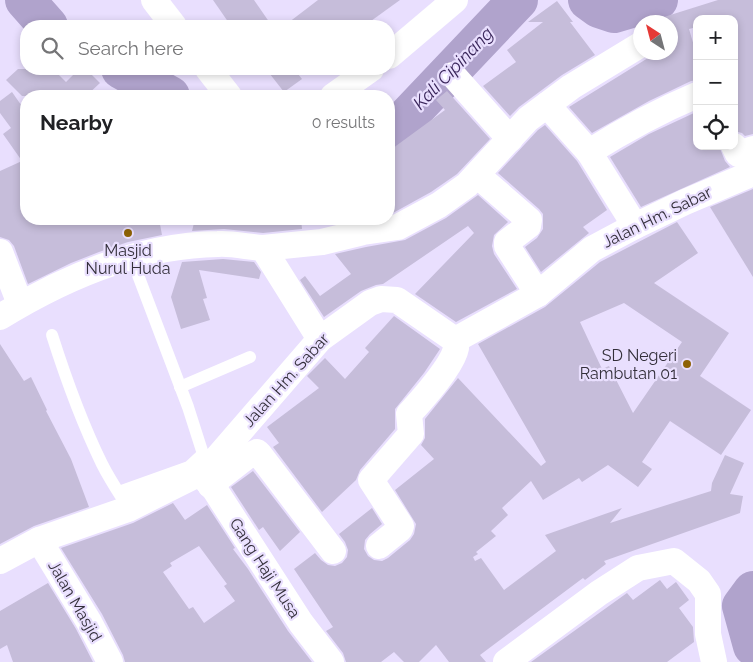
<!DOCTYPE html>
<html lang="en">
<head>
<meta charset="utf-8">
<style>
	:root { --surface:#fff; --page:#f2f2f2; --text:#202124; --muted:#757577; --line:#e0e0e0 }
	body { margin:0; font-family:Raleway,sans-serif; background:var(--page); color:var(--text) }
	.controls { position:absolute; right:15px; top:15px; display:grid; overflow:hidden; border-radius:10px; box-shadow:0 2px 8px #0003 }
	.controls button { width:45px; height:45px; display:grid; place-items:center; padding:0; border:0; border-bottom:1px solid var(--line); background:var(--surface); color:var(--text); font:25px sans-serif }
	.compass { position:absolute; left:633px; top:15px; width:45px; height:45px; border-radius:50%; background:var(--surface); box-shadow:0 2px 8px #0003; rotate:324deg }
	.list { margin:0; padding:0; list-style:none }
	h2 { display:flex; justify-content:space-between; align-items:center; height:65px; margin:0; padding:0 20px; font-size:21px }
	h2 small { font-size:16px; font-weight:400; color:var(--muted) }
	.icon { flex:none; width:28px; height:28px; fill:none; stroke:currentColor; stroke-width:2; stroke-linecap:round; stroke-linejoin:round }
	.map { position:relative; flex:none; width:753px; height:662px; overflow:hidden }
	.search { position:absolute; background:var(--surface); box-shadow:0 2px 8px #0003; left:20px; top:20px; width:375px; height:55px; display:flex; align-items:center; gap:12px; box-sizing:border-box; padding:0 18px; border-radius:20px; color:var(--muted); font-size:19px }
	.panel { position:absolute; background:var(--surface); box-shadow:0 2px 8px #0003; left:20px; top:90px; width:375px; height:135px; border-radius:20px }
	.map>svg:first-child { display:block }
	.lines { fill:none; stroke-linecap:round; stroke-linejoin:round }
	.river { stroke:#b0a3cc; stroke-width:40 }
	.building { fill:#c6bdda; fill-rule:evenodd }
	.lane { stroke:#fff; stroke-width:12 }
	.street { stroke:#fff; stroke-width:26 }
	.poi-dot { fill:#8d6206; stroke:#e9dffe; stroke-width:2 }
	.labels { text-anchor:middle; dominant-baseline:central; stroke-width:4.5; stroke-linejoin:round; paint-order:stroke }
	.street-label { font-size:16px; fill:#332f3a; stroke:#e9dffe }
	.poi-label { font-size:16px; fill:#332f3a; stroke:#e9dffe }
	.water-label { font-size:18px; font-style:italic; fill:#3a265a; stroke:#e9dffe }
</style>
</head>
<body>
<div class="map">
<svg width="753" height="662" viewBox="0 0 753 662">
	<rect width="100%" height="100%" fill="#e9dffe"/>
	<g class="lines">
		<!-- river -->
		<g class="river">
			<path d="M25,0L48,26"/>
			<path d="M588,0L599,8L614,13L658,0"/>
			<path d="M121,69L170,96"/>
			<path d="M389,136L518,0"/>
			<path d="M753,591L742,606L753,646"/>
		</g>
	</g>
	<!-- building -->
	<g class="building">
		<path d="M213,0H254L272,26H231Z"/>
		<path d="M318,0H400L364,26H284Z"/>
		<path d="M718,0H753V134L745,136L742,133L734,131V19H697V27L689,29L697,56V80L691,81L649,101L592,133L569,107L648,58L653,52H670V22H648Z"/>
		<path d="M557,1L573,22H570L595,55L562,75L519,107L510,116L483,86L516,62L507,50L543,22H528Z"/>
		<path d="M18,69H53L66,82L79,69H86L100,83L86,96H22L6,80Z"/>
		<path d="M266,69H294L302,79L284,92Z"/>
		<path d="M447,91L490,139L457,174L431,192L393,213H389V151L445,110L436,100Z"/>
		<path d="M12,92L26,112V219H159L162,235L128,242L99,252L71,263L28,284L14,246L9,240L0,237V171L22,161L3,134L11,128L0,113V101Z"/>
		<path d="M694,113L697,124V146H719L725,161L730,167L641,207L610,157L649,134Z"/>
		<path d="M545,125L577,161L607,210L583,227L589,233L541,272L525,247L537,238L543,229V214L539,209L498,173L538,130Z"/>
		<path d="M753,189V277L710,207Z"/>
		<path d="M478,195L508,222L494,235L492,246L494,254L517,289L456,322L415,294L474,233L468,226L383,284L376,285L361,291L324,317L300,280L305,276L320,296L351,274L335,254L366,247L405,240L446,218Z"/>
		<path d="M195,219H301L302,229L263,233L224,229L192,231Z"/>
		<path d="M677,222L698,253L654,283L729,333L700,376L751,410L721,455L670,421L642,462L652,469L638,487L608,465L582,482L579,478L543,500L531,481L502,508L508,515L491,531L496,536L476,552L478,554L473,557L475,561L481,558L504,590L556,551L545,535L622,508L610,523L711,491L712,483L725,455L744,463L730,494L743,496L740,513L604,561L606,564L585,580L583,578L480,655L486,662H449L436,645L419,662H404L394,652L381,662H346L343,653L326,631L333,627L294,569L315,553L321,560L328,565L335,566L342,563L347,557L348,550L345,542L339,534L372,508L382,524L370,534L365,540L364,549L368,556L374,560L382,561L388,558L410,540L414,534L416,524L395,490L434,459L421,445L425,438V419L458,378L541,466L546,462L478,344L545,307L600,262ZM624,303L682,342L633,413L609,366L602,369L580,322Z"/>
		<path d="M223,259L254,262L261,272L259,279L199,270L207,298L203,299L210,320L181,329L171,297L182,262Z"/>
		<path d="M394,316L440,349L424,373L395,409V429L360,470L356,480L322,512L273,447L279,443L267,427L319,388L307,376L325,358L345,379L369,352L365,348Z"/>
		<path d="M0,344L24,381L31,377L47,410L46,411L71,459L89,507L34,526L0,544Z"/>
		<path d="M253,471L300,532L280,551L263,527L259,530L231,487Z"/>
		<path d="M173,503L185,520L207,505L235,548L233,549L248,569L288,631L312,662H125L123,655L102,614L61,548L133,523ZM199,546L227,584L224,586L235,601L204,623L193,607L189,609L163,572L172,566L170,563Z"/>
		<path d="M660,580L667,589L676,582L689,600L679,608L693,627L694,642L667,662H531L627,593L633,600Z"/>
		<path d="M48,583L76,629L93,662H13L7,645L0,649V611Z"/>
	</g>
	<g class="lines">
		<!-- lane -->
		<g class="lane">
			<path d="M52,335C66,379 82,423 102,464C108,476 115,487 122,498"/>
			<path d="M180,387L250,357"/>
			<path d="M119,492L189,467L203,454L188,407L138,275"/>
		</g>
		<!-- street -->
		<g class="street">
			<path d="M154,0L174,26"/>
			<path d="M389,56L455,0"/>
			<path d="M208,69L229,96"/>
			<path d="M453,75L510,139"/>
			<path d="M333,96L371,69"/>
			<path d="M547,105L589,152L635,226"/>
			<path d="M734,146L738,154L753,149"/>
			<path d="M589,152C624,130 659,111 697,95"/>
			<path d="M477,175L529,220L528,226L507,242V246L538,294"/>
			<path d="M263,248L322,242L363,232L398,227L439,205L467,185L528,119L571,87L640,45"/>
			<path d="M0,252L20,304"/>
			<path d="M0,317C65,277 140,245 218,244C232,243 248,247 263,248L320,339"/>
			<path d="M200,473L215,490L301,623L331,662"/>
			<path d="M210,485L246,457L257,452L260,455L333,551"/>
			<path d="M39,540L89,622L110,662"/>
			<path d="M379,546L400,529L401,526L371,480L411,434L409,414C421,401 453,365 456,348C456,347 455,342 455,340"/>
			<path d="M0,561L39,540L128,509L200,473L217,458L320,339L370,303L381,299L397,300L455,340L538,294L592,249L635,226L685,202L753,173"/>
			<path d="M506,662L599,593L638,568L674,561L699,581L708,594V634L714,662"/>
		</g>
	</g>
	<!-- markers -->
	<g class="poi-dot">
		<circle cx="128" cy="233" r="5"/>
		<circle cx="687" cy="364" r="5"/>
	</g>
	<g class="labels">
		<!-- street labels -->
		<g class="street-label">
			<text transform="translate(657 217) rotate(-26)">Jalan Hm. Sabar</text>
			<text transform="translate(286 380) rotate(-48)">Jalan Hm. Sabar</text>
			<text transform="translate(265 568) rotate(57)">Gang Haji Musa</text>
			<text transform="translate(75 601) rotate(60)">Jalan Masjid</text>
		</g>
		<!-- poi labels -->
		<g class="poi-label">
			<text x="128" y="250">Masjid<tspan x="128" dy="18">Nurul Huda</tspan></text>
			<text x="677" y="355" text-anchor="end">SD Negeri<tspan x="677" dy="18">Rambutan 01</tspan></text>
		</g>
		<!-- water labels -->
		<g class="water-label">
			<text transform="translate(453 68) rotate(-46)">Kali Cipinang</text>
		</g>
	</g>
</svg>
<div class="controls">
<button>+</button>
<button>−</button>
<button><svg class="icon" aria-label="locate" viewBox="0 0 24 24"><circle cx="12" cy="12" r="6"/><path d="M12 2v4M12 18v4M2 12h4M18 12h4"/></svg></button>
</div>
<svg class="compass" viewBox="-18 -18 36 36"><path d="M0-13l5 13h-10z" fill="#e53935"/><path d="M0 13l5-13h-10z" fill="#757577"/></svg>
<div class="search"><svg class="icon" aria-label="search" viewBox="0 0 24 24"><circle cx="10" cy="10" r="6"/><path d="M15 15l6 6"/></svg>Search here</div>
<section class="panel">
<h2>Nearby<small>0 results</small></h2>
<ul class="list">
</ul>
</section>
</div>
</body>
</html>
